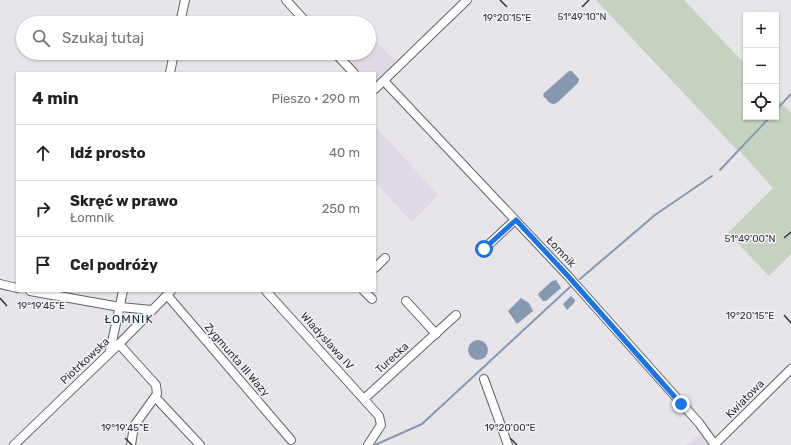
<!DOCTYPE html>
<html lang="pl">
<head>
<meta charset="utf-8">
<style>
	:root { --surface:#fff; --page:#f6f6f6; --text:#222; --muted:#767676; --line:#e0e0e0 }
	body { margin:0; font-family:Rubik,sans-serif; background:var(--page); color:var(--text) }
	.controls { position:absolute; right:12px; top:12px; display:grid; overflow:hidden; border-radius:0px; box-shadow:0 1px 3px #0004 }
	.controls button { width:36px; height:36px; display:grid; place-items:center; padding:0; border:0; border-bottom:1px solid var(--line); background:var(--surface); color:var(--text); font:20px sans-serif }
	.stop { position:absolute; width:12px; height:12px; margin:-9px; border:3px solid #1a73e8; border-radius:50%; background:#fff }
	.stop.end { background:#1a73e8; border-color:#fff; box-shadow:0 1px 4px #0008 }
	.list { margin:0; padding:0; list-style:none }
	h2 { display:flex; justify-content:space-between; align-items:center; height:52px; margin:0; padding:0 16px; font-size:17px }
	h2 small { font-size:13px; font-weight:400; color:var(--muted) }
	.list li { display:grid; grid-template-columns:26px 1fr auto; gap:12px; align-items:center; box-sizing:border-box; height:56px; padding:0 16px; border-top:1px solid var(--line) }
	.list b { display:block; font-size:15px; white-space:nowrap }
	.list p { margin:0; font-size:13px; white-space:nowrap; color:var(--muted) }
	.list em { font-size:13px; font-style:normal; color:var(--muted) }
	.icon { flex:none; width:22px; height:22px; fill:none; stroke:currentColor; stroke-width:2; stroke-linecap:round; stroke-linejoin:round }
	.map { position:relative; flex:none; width:791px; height:445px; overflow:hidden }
	.search { position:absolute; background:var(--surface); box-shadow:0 1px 3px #0004; left:16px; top:16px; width:360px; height:44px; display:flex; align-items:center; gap:10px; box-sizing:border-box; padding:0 14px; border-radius:22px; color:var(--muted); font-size:15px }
	.panel { position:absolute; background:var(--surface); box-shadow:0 1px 3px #0004; left:16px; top:72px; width:360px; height:220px; border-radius:0px }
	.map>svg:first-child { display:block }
	.built { fill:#ded9e4 }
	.green { fill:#c5d2bf }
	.water { fill:#8799b2 }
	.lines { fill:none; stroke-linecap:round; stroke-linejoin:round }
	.stream { stroke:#8799b2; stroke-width:2 }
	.minor-casing { stroke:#646266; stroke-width:10 }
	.minor { stroke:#fff; stroke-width:8 }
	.route { stroke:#1a73e8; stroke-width:5 }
	.ticks { fill:none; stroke:#353436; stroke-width:1.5 }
	.labels { text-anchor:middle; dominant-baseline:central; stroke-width:3; stroke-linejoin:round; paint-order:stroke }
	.street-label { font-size:11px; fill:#353436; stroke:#f5f3f7 }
	.neighbourhood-label { font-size:12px; letter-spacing:1px; fill:#113338; stroke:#f5f3f7 }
	.ticks-label { font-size:10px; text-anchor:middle; fill:#353436; stroke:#f5f3f7; stroke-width:3; stroke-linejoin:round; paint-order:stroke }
</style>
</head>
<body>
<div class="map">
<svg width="791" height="445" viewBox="0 0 791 445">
	<rect width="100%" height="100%" fill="#e7e5ea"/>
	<!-- built -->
	<g class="built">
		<path d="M369,34L397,63L375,84V73H360L341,53H369Z"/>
		<path d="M375,126L438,195L412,222L375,182Z"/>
		<path d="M701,434L711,445H686Z"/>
	</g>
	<!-- green -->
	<path class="green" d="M596,0H684L746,65V117H776V97L791,113V254L769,276L728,233L773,188L739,150L738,151Z"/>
	<!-- water -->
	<g class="water">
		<path d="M569,71H572L579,79L578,83L558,102L554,104L550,103L543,96L544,93Z"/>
		<path d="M556,280L561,288L546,301H543L538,295L539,293L552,281Z"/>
		<path d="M571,296L575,300L574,303L567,310L563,304Z"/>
		<path d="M521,298L529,303L533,311L517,324L508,311Z"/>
		<circle cx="478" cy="350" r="10"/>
	</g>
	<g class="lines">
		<!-- stream -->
		<g class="stream">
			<path d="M776,110L791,94"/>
			<path d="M720,170L770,117"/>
			<path d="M580,279L655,215L712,176"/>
			<path d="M375,445L422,424L570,287"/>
		</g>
		<!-- minor casing -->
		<g class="minor-casing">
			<g id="minor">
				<path d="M286,0L307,23"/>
				<path d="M180,23L185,0"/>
				<path d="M335,53L354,73"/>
				<path d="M170,73L174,53"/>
				<path d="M384,81L568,276L699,423L715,445"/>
				<path d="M375,89L467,0"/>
				<path d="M484,249L515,220"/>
				<path d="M375,268L385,258"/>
				<path d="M0,284L17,288"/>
				<path d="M30,291L120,307L152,310"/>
				<path d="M266,291L379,416L381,425L368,445"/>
				<path d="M364,291L372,299"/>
				<path d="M167,295L291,440"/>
				<path d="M406,301L436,334"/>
				<path d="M119,344L156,385L157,394L134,426L131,445"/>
				<path d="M110,351L123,291"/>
				<path d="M484,379L508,445"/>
				<path d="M155,397L200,445"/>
				<path d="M364,399L456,315"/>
				<path d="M715,444L791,369"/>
				<path d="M14,445L119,344L171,291"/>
			</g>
		</g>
		<!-- minor -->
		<use href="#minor" class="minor"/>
	</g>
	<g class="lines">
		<!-- route -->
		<path class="route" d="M484,249L516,220L568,276L681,404"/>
	</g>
	<!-- ticks -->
	<path class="ticks" d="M500,0L507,7M582,7L589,0M784,238L791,232M0,298L7,306M784,315L791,323M125,438L132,445M510,438L517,445"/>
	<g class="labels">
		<!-- street labels -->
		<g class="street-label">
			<text transform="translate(561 252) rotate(47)">Łomnik</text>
			<text transform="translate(327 341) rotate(48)">Władysława IV</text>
			<text transform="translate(392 358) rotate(-42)">Turecka</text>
			<text transform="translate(237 360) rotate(49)">Zygmunta III Wazy</text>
			<text transform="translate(85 361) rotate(-43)">Piotrkowska</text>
			<text transform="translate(745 399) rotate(-45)">Kwiatowa</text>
		</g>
		<!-- neighbourhood labels -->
		<g class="neighbourhood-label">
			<text x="129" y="319">ŁOMNIK</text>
		</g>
	</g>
	<g class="ticks-label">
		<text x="582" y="20">51°49'10"N</text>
		<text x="507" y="21">19°20'15"E</text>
		<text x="750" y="242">51°49'00"N</text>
		<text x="41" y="309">19°19'45"E</text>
		<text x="750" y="319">19°20'15"E</text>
		<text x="125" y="431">19°19'45"E</text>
		<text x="510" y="431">19°20'00"E</text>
	</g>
</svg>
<div class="controls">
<button>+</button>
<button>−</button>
<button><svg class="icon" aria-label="locate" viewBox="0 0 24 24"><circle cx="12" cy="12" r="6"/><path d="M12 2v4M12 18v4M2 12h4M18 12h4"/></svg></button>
</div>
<div class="stop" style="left:484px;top:249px"></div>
<div class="stop end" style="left:681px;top:404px"></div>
<div class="search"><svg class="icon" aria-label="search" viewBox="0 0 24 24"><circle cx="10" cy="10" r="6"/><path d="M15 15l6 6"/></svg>Szukaj tutaj</div>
<section class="panel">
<h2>4 min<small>Pieszo · 290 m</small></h2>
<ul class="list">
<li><svg class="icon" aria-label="ahead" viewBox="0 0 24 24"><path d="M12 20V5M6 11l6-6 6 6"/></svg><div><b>Idź prosto</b></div><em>40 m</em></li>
<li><svg class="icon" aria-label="right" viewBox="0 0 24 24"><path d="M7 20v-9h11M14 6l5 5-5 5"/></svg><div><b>Skręć w prawo</b><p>Łomnik</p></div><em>250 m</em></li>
<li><svg class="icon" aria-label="arrive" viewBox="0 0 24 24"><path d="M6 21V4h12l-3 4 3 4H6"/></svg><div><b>Cel podróży</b></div></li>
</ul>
</section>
</div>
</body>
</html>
